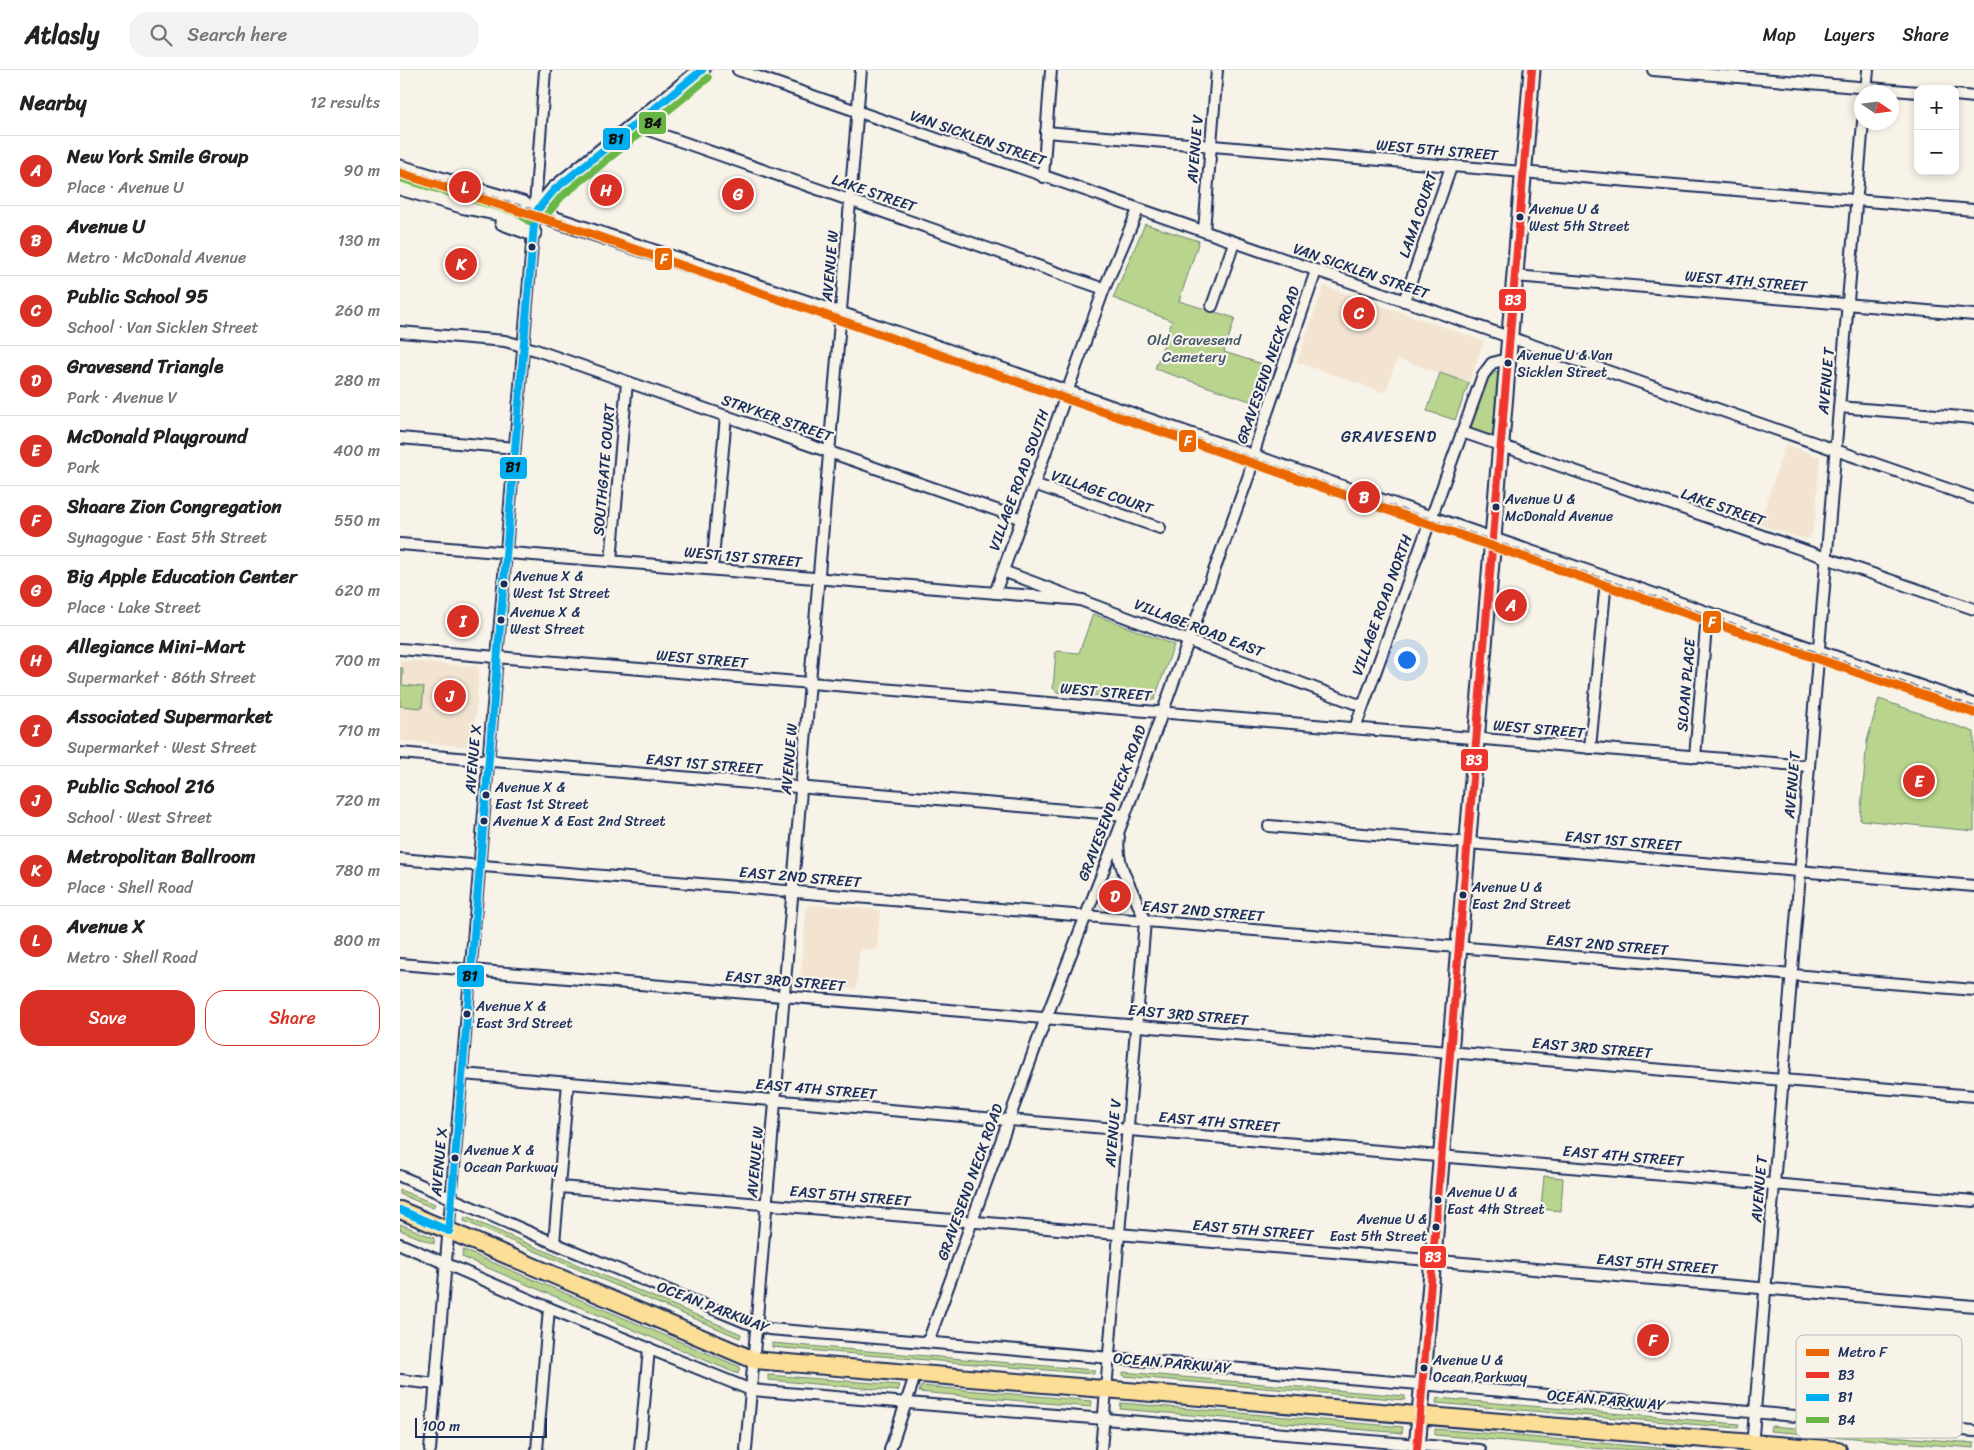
<!DOCTYPE html>
<html lang="en">
<head>
<meta charset="utf-8">
<style>
	:root { --surface:#fff; --page:#f2f2f2; --text:#222; --muted:#767676; --line:#e0e0e0; --accent:#d93025 }
	body { margin:0; font-family:Sriracha,sans-serif; background:var(--page); color:var(--text) }
	.controls { position:absolute; right:15px; top:15px; display:grid; overflow:hidden; border-radius:10px; box-shadow:0 2px 8px #0003 }
	.controls button { width:45px; height:45px; display:grid; place-items:center; padding:0; border:0; border-bottom:1px solid var(--line); background:var(--surface); color:var(--text); font:25px sans-serif }
	.compass { position:absolute; left:1454px; top:15px; width:45px; height:45px; border-radius:50%; background:var(--surface); box-shadow:0 2px 8px #0003; rotate:103deg }
	.scale { position:absolute; left:15px; bottom:12px; width:132px; box-sizing:border-box; padding-left:5px; border:2px solid #1b2f5e; border-top:0; font-size:14px; line-height:18px; white-space:nowrap; color:#1b2f5e; -webkit-text-stroke:4px #f7f3e8; paint-order:stroke }
	.you { position:absolute; left:1006px; top:589px; width:18px; height:18px; margin:-12px; border:4px solid #fff; border-radius:50%; background:#1a73e8; box-shadow:0 0 0 8px #1a73e833 }
	.badge { display:grid; place-items:center; width:32px; height:32px; border-radius:50%; background:var(--accent); color:#fff; font-size:16px; font-weight:700 }
	.pin { position:absolute; translate:-50% -50%; border:2px solid #fff; box-shadow:0 1px 5px #0006 }
	.list { margin:0; padding:0; list-style:none }
	h2 { display:flex; justify-content:space-between; align-items:center; height:65px; margin:0; padding:0 20px; font-size:21px }
	h2 small { font-size:16px; font-weight:400; color:var(--muted) }
	.list li { display:grid; grid-template-columns:32px 1fr auto; gap:15px; align-items:center; box-sizing:border-box; height:70px; padding:0 20px; border-top:1px solid var(--line) }
	.list b { display:block; font-size:19px; white-space:nowrap }
	.list p { margin:0; font-size:16px; white-space:nowrap; color:var(--muted) }
	.list em { font-size:16px; font-style:normal; color:var(--muted) }
	.actions { display:flex; gap:10px; padding:15px 20px }
	.actions a { flex:1; padding:11px 0; border:1px solid var(--accent); border-radius:20px; text-align:center; font-size:18px; color:var(--accent) }
	.actions .main { background:var(--accent); color:#fff }
	.icon { flex:none; width:28px; height:28px; fill:none; stroke:currentColor; stroke-width:2; stroke-linecap:round; stroke-linejoin:round }
	.map { position:relative; flex:none; width:1574px; height:1380px; overflow:hidden }
	header { display:flex; align-items:center; gap:30px; box-sizing:border-box; height:70px; padding:0 25px; background:var(--surface); border-bottom:1px solid var(--line) }
	header strong { font-size:24px }
	nav { display:flex; gap:28px; margin-inline-start:auto; font-size:18px }
	.search { width:350px; height:45px; background:var(--page); display:flex; align-items:center; gap:12px; box-sizing:border-box; padding:0 18px; border-radius:20px; color:var(--muted); font-size:19px }
	main { display:flex }
	aside { flex:1; background:var(--surface) }
	.map>svg:first-child { display:block }
	.built { fill:#f3e4d1 }
	.green { fill:#b9d48c; stroke:#6a8275 }
	.lines { fill:none; stroke-linecap:round; stroke-linejoin:round }
	.minor-casing { stroke:#1b2f5e; stroke-width:14 }
	.secondary-casing { stroke:#1b2f5e; stroke-width:19 }
	.primary-casing { stroke:#1b2f5e; stroke-width:20 }
	.minor { stroke:#f7f3e8; stroke-width:10 }
	.secondary { stroke:#f7f3e8; stroke-width:15 }
	.primary { stroke:#fdde96; stroke-width:16 }
	.rail { stroke:#1b2f5e; stroke-width:2.5; stroke-dasharray:8 4; stroke-linecap:butt }
	.bus-1-casing { stroke:#f7f3e8; stroke-width:11 }
	.bus-2-casing { stroke:#f7f3e8; stroke-width:11 }
	.bus-3-casing { stroke:#f7f3e8; stroke-width:11 }
	.bus-1 { stroke:#ee352e; stroke-width:8 }
	.bus-2 { stroke:#00aeef; stroke-width:8 }
	.bus-3 { stroke:#68b746; stroke-width:8 }
	.metro-1-casing { stroke:#f7f3e8; stroke-width:12 }
	.metro-1 { stroke:#eb6800; stroke-width:9 }
	.bus-dot { fill:#1b2f5e; stroke:#f7f3e8; stroke-width:2 }
	.labels { text-anchor:middle; dominant-baseline:central; stroke-width:4.5; stroke-linejoin:round; paint-order:stroke }
	.bus-label { font-size:14px; fill:#1b2f5e; stroke:#f7f3e8; text-anchor:start }
	.street-label { font-size:15px; fill:#1b2f5e; stroke:#f7f3e8 }
	.park-label { font-size:15px; fill:#42586a; stroke:#f7f3e8 }
	.neighbourhood-label { font-size:16px; letter-spacing:1px; fill:#1b2f5e; stroke:#f7f3e8 }
	.key { fill:#f7f3e8; stroke:#b5b8bf; stroke-width:1 }
	.key-label { font-size:14px; fill:#1b2f5e }
	.line-badge { stroke:#f7f3e8; stroke-width:2 }
	.badge-label { font-size:14px; text-anchor:middle; font-weight:bold; fill:#fff }
	.pale-badge-label { font-size:14px; text-anchor:middle; font-weight:bold; fill:#111 }
</style>
</head>
<body>
<header>
<strong>Atlasly</strong>
<div class="search"><svg class="icon" aria-label="search" viewBox="0 0 24 24"><circle cx="10" cy="10" r="6"/><path d="M15 15l6 6"/></svg>Search here</div>
<nav><a>Map</a><a>Layers</a><a>Share</a></nav>
</header>
<main>
<aside>
<h2>Nearby<small>12 results</small></h2>
<ul class="list">
<li><span class="badge">A</span><div><b>New York Smile Group</b><p>Place · Avenue U</p></div><em>90 m</em></li>
<li><span class="badge">B</span><div><b>Avenue U</b><p>Metro · McDonald Avenue</p></div><em>130 m</em></li>
<li><span class="badge">C</span><div><b>Public School 95</b><p>School · Van Sicklen Street</p></div><em>260 m</em></li>
<li><span class="badge">D</span><div><b>Gravesend Triangle</b><p>Park · Avenue V</p></div><em>280 m</em></li>
<li><span class="badge">E</span><div><b>McDonald Playground</b><p>Park</p></div><em>400 m</em></li>
<li><span class="badge">F</span><div><b>Shaare Zion Congregation</b><p>Synagogue · East 5th Street</p></div><em>550 m</em></li>
<li><span class="badge">G</span><div><b>Big Apple Education Center</b><p>Place · Lake Street</p></div><em>620 m</em></li>
<li><span class="badge">H</span><div><b>Allegiance Mini-Mart</b><p>Supermarket · 86th Street</p></div><em>700 m</em></li>
<li><span class="badge">I</span><div><b>Associated Supermarket</b><p>Supermarket · West Street</p></div><em>710 m</em></li>
<li><span class="badge">J</span><div><b>Public School 216</b><p>School · West Street</p></div><em>720 m</em></li>
<li><span class="badge">K</span><div><b>Metropolitan Ballroom</b><p>Place · Shell Road</p></div><em>780 m</em></li>
<li><span class="badge">L</span><div><b>Avenue X</b><p>Metro · Shell Road</p></div><em>800 m</em></li>
</ul>
<div class="actions"><a class="main">Save</a><a>Share</a></div>
</aside>
<div class="map">
<svg width="1574" height="1380" viewBox="0 0 1574 1380">
	<rect width="100%" height="100%" fill="#f7f3e8"/>
	<filter id="ink" filterUnits="userSpaceOnUse"><feTurbulence type="fractalNoise" baseFrequency=".02" numOctaves="2"/><feDisplacementMap in="SourceGraphic" scale="10" xChannelSelector="R" yChannelSelector="G"/><feConvolveMatrix kernelMatrix="1 2 1 2 8 2 1 2 1" color-interpolation-filters="sRGB"/></filter>
	<g filter="url(#ink)">
		<!-- built -->
		<g class="built">
			<path d="M924,216L1084,271L1069,313L997,289L985,323L897,292Z"/>
			<path d="M1386,374L1420,387L1415,451L1410,468L1407,467L1406,470L1359,454Z"/>
			<path d="M0,590L79,597L73,677L0,671V636L22,638L24,617L1,615L3,599L0,598Z"/>
			<path d="M410,834L480,840L477,880L460,879L456,919L400,915L406,839Z"/>
		</g>
		<!-- green -->
		<g class="green">
			<path d="M745,154L799,171L779,231L835,248L824,282L872,297L859,334L755,299L772,251L713,228Z"/>
			<path d="M1097,301L1098,302L1093,361L1089,366L1072,359L1071,353L1087,309Z"/>
			<path d="M1040,303L1069,313L1055,350L1027,341Z"/>
			<path d="M693,544L774,575L754,630L657,622L653,618L656,581L679,583Z"/>
			<path d="M0,598H3L2,615L24,617L22,638L0,636Z"/>
			<path d="M1479,629L1574,662V761L1460,750L1467,671Z"/>
			<path d="M1144,1106L1163,1108L1161,1141L1141,1139Z"/>
			<path d="M0,1120L35,1134L33,1138L0,1124Z"/>
			<path d="M65,1147L341,1264L340,1268L64,1151Z"/>
			<path d="M0,1154L34,1168V1174L0,1160Z"/>
			<path d="M63,1180L340,1297L338,1304L62,1187Z"/>
			<path d="M372,1273L694,1300V1304L372,1277Z"/>
			<path d="M723,1302L1005,1326V1330L723,1306Z"/>
			<path d="M368,1305L500,1315L498,1321L368,1310Z"/>
			<path d="M521,1316L692,1331L691,1337L519,1322Z"/>
			<path d="M1037,1328L1339,1354L1338,1358L1036,1333Z"/>
			<path d="M721,1333L1003,1357L1002,1363L720,1339Z"/>
			<path d="M1371,1356L1574,1373V1378L1370,1361Z"/>
			<path d="M1035,1359L1281,1380H1214L1035,1365Z"/>
		</g>
		<g class="lines">
			<!-- minor casing -->
			<g class="minor-casing">
				<g id="minor">
					<path d="M338,0L1574,428"/>
					<path d="M1253,0L1518,22"/>
					<path d="M1466,22L1468,0"/>
					<path d="M1555,25L1574,27"/>
					<path d="M234,55L704,219"/>
					<path d="M646,62L1574,140"/>
					<path d="M643,107L651,0"/>
					<path d="M804,161L817,0"/>
					<path d="M1115,206L1574,245"/>
					<path d="M1004,231L1051,97"/>
					<path d="M812,236L834,173"/>
					<path d="M0,262L105,271L136,280L622,449"/>
					<path d="M1439,337L1574,348"/>
					<path d="M1062,362L1574,539"/>
					<path d="M0,368L115,378"/>
					<path d="M634,414L760,458"/>
					<path d="M0,474L683,530"/>
					<path d="M211,491L227,312"/>
					<path d="M312,499L326,346"/>
					<path d="M603,501L962,636"/>
					<path d="M595,523L704,219L738,140"/>
					<path d="M0,579L1409,696"/>
					<path d="M955,658L1083,305L1092,293L1108,289"/>
					<path d="M1190,678L1206,510"/>
					<path d="M0,683L725,745"/>
					<path d="M1295,687L1307,545"/>
					<path d="M869,756L1574,816"/>
					<path d="M0,789L1574,920"/>
					<path d="M0,894L1574,1026"/>
					<path d="M62,1004L1574,1131"/>
					<path d="M0,1106L154,1173L345,1252L369,1259L1574,1361"/>
					<path d="M160,1117L1574,1236"/>
					<path d="M154,1173L168,1013"/>
					<path d="M0,1174L149,1238L351,1320L1080,1380"/>
					<path d="M528,1272L643,956L725,745L849,405L857,372L916,201"/>
					<path d="M0,1310L36,1314"/>
					<path d="M1352,1377L1463,52"/>
					<path d="M30,1380L133,163L145,0"/>
					<path d="M137,1380L149,1238"/>
					<path d="M240,1380L249,1278"/>
					<path d="M346,1380L461,0"/>
					<path d="M490,1380L516,1303"/>
					<path d="M701,1380L745,851C736,823 714,797 719,767"/>
				</g>
			</g>
			<!-- secondary casing -->
			<g class="secondary-casing">
				<g id="secondary">
					<path d="M0,98L122,134L135,143L429,241L1574,637"/>
					<path d="M0,117L65,136L122,147L135,143"/>
					<path d="M135,143L154,120L302,0"/>
					<path d="M103,152L133,163"/>
					<path d="M1017,1380L1132,0"/>
				</g>
			</g>
			<!-- primary casing -->
			<g class="primary-casing">
				<path id="primary" d="M0,1140L354,1290L1438,1380"/>
			</g>
			<!-- minor -->
			<use href="#minor" class="minor"/>
			<!-- secondary -->
			<use href="#secondary" class="secondary"/>
			<!-- primary -->
			<use href="#primary" class="primary"/>
			<!-- rail -->
			<path class="rail" d="M0,98L140,142L1574,637"/>
			<!-- bus-1 casing -->
			<g class="bus-1-casing">
				<path id="bus-1" d="M1017,1380L1132,0"/>
			</g>
			<!-- bus-2 casing -->
			<g class="bus-2-casing">
				<g id="bus-2">
					<path d="M135,143L154,120L302,0"/>
					<path d="M0,1140L49,1161"/>
					<path d="M49,1161L135,143"/>
				</g>
			</g>
			<!-- bus-3 casing -->
			<g class="bus-3-casing">
				<g id="bus-3">
					<path d="M0,108L118,143L129,151"/>
					<path d="M143,149L161,127L308,8"/>
				</g>
			</g>
			<!-- bus-1 -->
			<use href="#bus-1" class="bus-1"/>
			<!-- bus-2 -->
			<use href="#bus-2" class="bus-2"/>
			<!-- bus-3 -->
			<use href="#bus-3" class="bus-3"/>
			<!-- metro-1 casing -->
			<g class="metro-1-casing">
				<path id="metro-1" d="M0,103L179,160L1574,643"/>
			</g>
			<!-- metro-1 -->
			<use href="#metro-1" class="metro-1"/>
		</g>
	</g>
	<!-- markers -->
	<g class="bus-dot">
		<circle cx="1120" cy="147" r="4.5"/>
		<circle cx="132" cy="177" r="4.5"/>
		<circle cx="1108" cy="293" r="4.5"/>
		<circle cx="1096" cy="437" r="4.5"/>
		<circle cx="104" cy="514" r="4.5"/>
		<circle cx="101" cy="550" r="4.5"/>
		<circle cx="86" cy="725" r="4.5"/>
		<circle cx="84" cy="751" r="4.5"/>
		<circle cx="1063" cy="825" r="4.5"/>
		<circle cx="67" cy="944" r="4.5"/>
		<circle cx="55" cy="1088" r="4.5"/>
		<circle cx="1038" cy="1130" r="4.5"/>
		<circle cx="1036" cy="1157" r="4.5"/>
		<circle cx="1024" cy="1298" r="4.5"/>
	</g>
	<g class="labels">
		<!-- bus labels -->
		<g class="bus-label">
			<text x="1129" y="139">Avenue U &amp;<tspan x="1129" dy="17">West 5th Street</tspan></text>
			<text x="1117" y="285">Avenue U &amp; Van<tspan x="1117" dy="17">Sicklen Street</tspan></text>
			<text x="1105" y="429">Avenue U &amp;<tspan x="1105" dy="17">McDonald Avenue</tspan></text>
			<text x="113" y="506">Avenue X &amp;<tspan x="113" dy="17">West 1st Street</tspan></text>
			<text x="110" y="542">Avenue X &amp;<tspan x="110" dy="17">West Street</tspan></text>
			<text x="95" y="717">Avenue X &amp;<tspan x="95" dy="17">East 1st Street</tspan></text>
			<text x="93" y="751">Avenue X &amp; East 2nd Street</text>
			<text x="1072" y="817">Avenue U &amp;<tspan x="1072" dy="17">East 2nd Street</tspan></text>
			<text x="76" y="936">Avenue X &amp;<tspan x="76" dy="17">East 3rd Street</tspan></text>
			<text x="64" y="1080">Avenue X &amp;<tspan x="64" dy="17">Ocean Parkway</tspan></text>
			<text x="1047" y="1122">Avenue U &amp;<tspan x="1047" dy="17">East 4th Street</tspan></text>
			<text x="1027" y="1149" text-anchor="end">Avenue U &amp;<tspan x="1027" dy="17">East 5th Street</tspan></text>
			<text x="1033" y="1290">Avenue U &amp;<tspan x="1033" dy="17">Ocean Parkway</tspan></text>
		</g>
		<!-- street labels -->
		<g class="street-label">
			<text transform="translate(578 68) rotate(19)">VAN SICKLEN STREET</text>
			<text transform="translate(795 79) rotate(-85)">AVENUE V</text>
			<text transform="translate(1037 80) rotate(5)">WEST 5TH STREET</text>
			<text transform="translate(474 123) rotate(19)">LAKE STREET</text>
			<text transform="translate(1018 145) rotate(-71)">LAMA COURT</text>
			<text transform="translate(430 196) rotate(-85)">AVENUE W</text>
			<text transform="translate(961 201) rotate(19)">VAN SICKLEN STREET</text>
			<text transform="translate(1346 211) rotate(5)">WEST 4TH STREET</text>
			<text transform="translate(868 295) rotate(-71)">GRAVESEND NECK ROAD</text>
			<text transform="translate(1426 311) rotate(-85)">AVENUE T</text>
			<text transform="translate(377 348) rotate(19)">STRYKER STREET</text>
			<text transform="translate(204 400) rotate(-85)">SOUTHGATE COURT</text>
			<text transform="translate(619 410) rotate(-70)">VILLAGE ROAD SOUTH</text>
			<text transform="translate(702 422) rotate(19)">VILLAGE COURT</text>
			<text transform="translate(1323 437) rotate(19)">LAKE STREET</text>
			<text transform="translate(343 487) rotate(5)">WEST 1ST STREET</text>
			<text transform="translate(982 535) rotate(-70)">VILLAGE ROAD NORTH</text>
			<text transform="translate(799 558) rotate(21)">VILLAGE ROAD EAST</text>
			<text transform="translate(302 589) rotate(5)">WEST STREET</text>
			<text transform="translate(1286 615) rotate(-85)">SLOAN PLACE</text>
			<text transform="translate(706 622) rotate(5)">WEST STREET</text>
			<text transform="translate(1139 659) rotate(5)">WEST STREET</text>
			<text transform="translate(73 689) rotate(-85)">AVENUE X</text>
			<text transform="translate(389 689) rotate(-85)">AVENUE W</text>
			<text transform="translate(304 694) rotate(5)">EAST 1ST STREET</text>
			<text transform="translate(1392 715) rotate(-85)">AVENUE T</text>
			<text transform="translate(712 733) rotate(-69)">GRAVESEND NECK ROAD</text>
			<text transform="translate(1223 771) rotate(5)">EAST 1ST STREET</text>
			<text transform="translate(400 807) rotate(5)">EAST 2ND STREET</text>
			<text transform="translate(803 841) rotate(5)">EAST 2ND STREET</text>
			<text transform="translate(1207 875) rotate(5)">EAST 2ND STREET</text>
			<text transform="translate(385 911) rotate(5)">EAST 3RD STREET</text>
			<text transform="translate(788 945) rotate(5)">EAST 3RD STREET</text>
			<text transform="translate(1192 978) rotate(5)">EAST 3RD STREET</text>
			<text transform="translate(416 1019) rotate(5)">EAST 4TH STREET</text>
			<text transform="translate(819 1052) rotate(5)">EAST 4TH STREET</text>
			<text transform="translate(713 1063) rotate(-85)">AVENUE V</text>
			<text transform="translate(1223 1086) rotate(5)">EAST 4TH STREET</text>
			<text transform="translate(39 1092) rotate(-85)">AVENUE X</text>
			<text transform="translate(355 1092) rotate(-85)">AVENUE W</text>
			<text transform="translate(570 1112) rotate(-70)">GRAVESEND NECK ROAD</text>
			<text transform="translate(1359 1119) rotate(-85)">AVENUE T</text>
			<text transform="translate(450 1126) rotate(5)">EAST 5TH STREET</text>
			<text transform="translate(853 1160) rotate(5)">EAST 5TH STREET</text>
			<text transform="translate(1257 1194) rotate(5)">EAST 5TH STREET</text>
			<text transform="translate(313 1237) rotate(21)">OCEAN PARKWAY</text>
			<text transform="translate(772 1293) rotate(5)">OCEAN PARKWAY</text>
			<text transform="translate(1206 1330) rotate(5)">OCEAN PARKWAY</text>
		</g>
		<!-- park labels -->
		<g class="park-label">
			<text x="794" y="270">Old Gravesend<tspan x="794" dy="17">Cemetery</tspan></text>
		</g>
		<!-- neighbourhood labels -->
		<g class="neighbourhood-label">
			<text x="989" y="366">GRAVESEND</text>
		</g>
	</g>
	<!-- legend -->
	<rect x="1396" y="1265" width="166" height="103" rx="8" class="key"/>
	<rect x="1406" y="1279" width="23" height="7" fill="#eb6800"/>
	<rect x="1406" y="1302" width="23" height="6" fill="#ee352e"/>
	<rect x="1406" y="1324" width="23" height="7" fill="#00aeef"/>
	<rect x="1406" y="1347" width="23" height="6" fill="#68b746"/>
	<g class="key-label">
		<text x="1438" y="1287">Metro F</text>
		<text x="1438" y="1310">B3</text>
		<text x="1438" y="1332">B1</text>
		<text x="1438" y="1355">B4</text>
	</g>
	<g class="line-badge">
		<rect x="238" y="41" width="29" height="24" rx="5" fill="#68b746"/>
		<rect x="202" y="57" width="29" height="24" rx="5" fill="#00aeef"/>
		<rect x="254" y="177" width="19" height="24" rx="5" fill="#eb6800"/>
		<rect x="1098" y="218" width="29" height="24" rx="5" fill="#ee352e"/>
		<rect x="778" y="359" width="19" height="24" rx="5" fill="#eb6800"/>
		<rect x="99" y="386" width="29" height="24" rx="5" fill="#00aeef"/>
		<rect x="1302" y="540" width="20" height="24" rx="5" fill="#eb6800"/>
		<rect x="1060" y="678" width="29" height="24" rx="5" fill="#ee352e"/>
		<rect x="56" y="894" width="29" height="24" rx="5" fill="#00aeef"/>
		<rect x="1019" y="1175" width="28" height="24" rx="5" fill="#ee352e"/>
	</g>
	<g class="badge-label">
		<text x="264" y="194">F</text>
		<text x="1113" y="235">B3</text>
		<text x="788" y="376">F</text>
		<text x="1312" y="557">F</text>
		<text x="1074" y="695">B3</text>
		<text x="1033" y="1192">B3</text>
	</g>
	<g class="pale-badge-label">
		<text x="253" y="58">B4</text>
		<text x="216" y="74">B1</text>
		<text x="113" y="402">B1</text>
		<text x="70" y="911">B1</text>
	</g>
</svg>
<div class="controls">
<button>+</button>
<button>−</button>
</div>
<svg class="compass" viewBox="-18 -18 36 36"><path d="M0-13l5 13h-10z" fill="#e53935"/><path d="M0 13l5-13h-10z" fill="#767676"/></svg>
<div class="scale">100 m</div>
<div class="you"></div>
<div class="pin badge" style="left:1111px;top:535px">A</div>
<div class="pin badge" style="left:964px;top:427px">B</div>
<div class="pin badge" style="left:959px;top:243px">C</div>
<div class="pin badge" style="left:715px;top:826px">D</div>
<div class="pin badge" style="left:1519px;top:711px">E</div>
<div class="pin badge" style="left:1253px;top:1270px">F</div>
<div class="pin badge" style="left:338px;top:124px">G</div>
<div class="pin badge" style="left:206px;top:120px">H</div>
<div class="pin badge" style="left:63px;top:551px">I</div>
<div class="pin badge" style="left:50px;top:626px">J</div>
<div class="pin badge" style="left:61px;top:194px">K</div>
<div class="pin badge" style="left:65px;top:117px">L</div>
</div>
</main>
</body>
</html>
